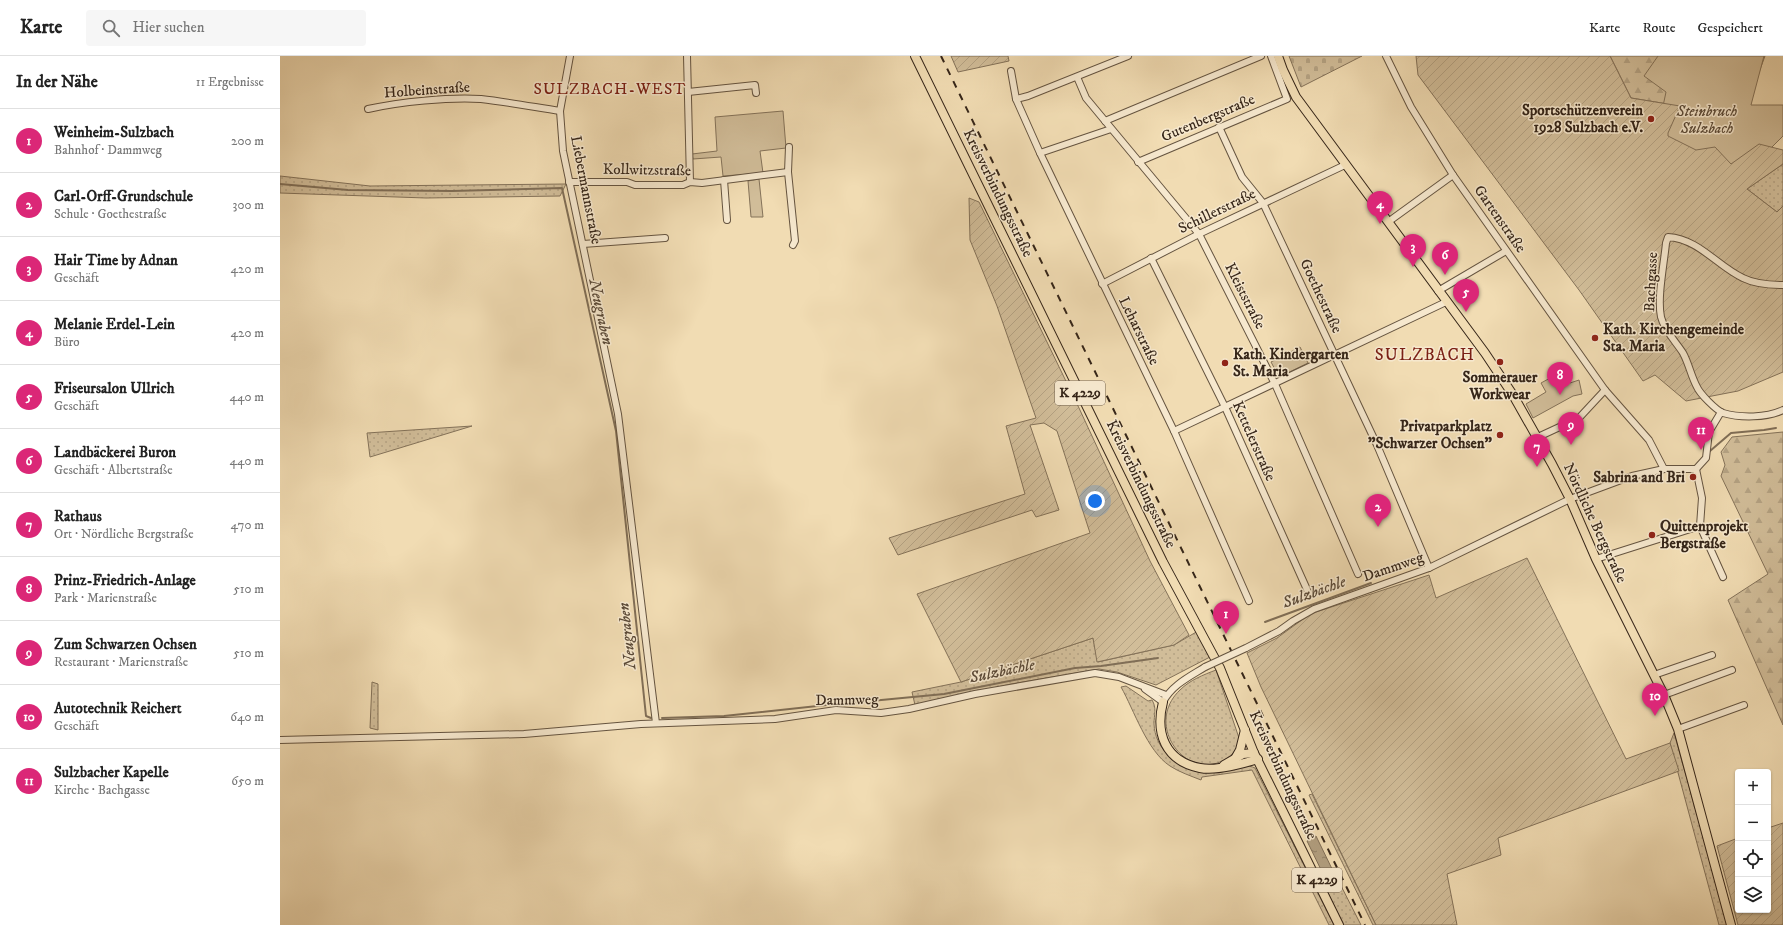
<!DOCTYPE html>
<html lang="de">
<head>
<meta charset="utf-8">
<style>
	:root { --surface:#fff; --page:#f6f6f6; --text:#222; --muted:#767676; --line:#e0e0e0; --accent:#db2777 }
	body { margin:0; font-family:"IM FELL DW Pica",serif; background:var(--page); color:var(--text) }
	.controls { position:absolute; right:12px; bottom:12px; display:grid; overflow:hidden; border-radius:4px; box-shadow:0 1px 3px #0004 }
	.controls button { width:36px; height:36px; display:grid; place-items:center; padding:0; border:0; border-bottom:1px solid var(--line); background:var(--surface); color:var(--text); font:20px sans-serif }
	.you { position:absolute; left:815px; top:445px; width:14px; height:14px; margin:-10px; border:3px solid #fff; border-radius:50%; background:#1a73e8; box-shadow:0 0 0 6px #1a73e833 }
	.badge { display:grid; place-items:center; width:26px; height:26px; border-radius:50%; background:var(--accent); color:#fff; font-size:13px; font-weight:700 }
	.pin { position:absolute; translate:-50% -33px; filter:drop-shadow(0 1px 2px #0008) }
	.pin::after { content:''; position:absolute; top:21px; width:14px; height:12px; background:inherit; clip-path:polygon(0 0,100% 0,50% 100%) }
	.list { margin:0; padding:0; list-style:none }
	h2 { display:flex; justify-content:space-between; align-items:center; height:52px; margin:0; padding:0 16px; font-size:17px }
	h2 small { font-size:13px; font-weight:400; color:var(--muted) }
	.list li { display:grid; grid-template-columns:26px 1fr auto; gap:12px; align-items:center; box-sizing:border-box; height:64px; padding:0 16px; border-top:1px solid var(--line) }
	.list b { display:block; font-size:15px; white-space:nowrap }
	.list p { margin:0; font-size:13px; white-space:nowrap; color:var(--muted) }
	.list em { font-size:13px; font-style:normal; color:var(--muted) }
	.icon { flex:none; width:22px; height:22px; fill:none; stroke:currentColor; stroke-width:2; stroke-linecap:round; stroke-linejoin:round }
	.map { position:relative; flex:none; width:1503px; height:869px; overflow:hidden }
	header { display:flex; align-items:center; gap:24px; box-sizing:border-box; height:56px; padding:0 20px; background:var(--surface); border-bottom:1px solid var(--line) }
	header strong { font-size:19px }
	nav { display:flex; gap:22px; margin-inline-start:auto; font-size:14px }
	.search { width:280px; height:36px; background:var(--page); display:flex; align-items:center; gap:10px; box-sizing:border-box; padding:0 14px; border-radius:4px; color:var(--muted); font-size:15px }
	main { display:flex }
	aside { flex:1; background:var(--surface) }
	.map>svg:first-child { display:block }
	.grass { fill:url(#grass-dots); stroke:#847259 }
	.forest { fill:url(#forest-firs); stroke:#847259 }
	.cemetery { fill:url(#cemetery-stones); stroke:#847259 }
	.park { fill:#d1bd99; stroke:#847259 }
	.garden { fill:url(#garden-furrows); stroke:#847259 }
	.water { fill:url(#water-ripples); stroke:#806e56 }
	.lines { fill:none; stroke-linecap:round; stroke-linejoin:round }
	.stream { stroke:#806e56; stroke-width:2 }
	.minor-casing { stroke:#655440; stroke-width:8 }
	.major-casing { stroke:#362619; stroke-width:10 }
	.minor { stroke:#f6e8ce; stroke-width:6 }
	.major { stroke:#f1dcb3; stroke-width:8 }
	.rail { stroke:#362619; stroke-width:2; stroke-dasharray:7 7; stroke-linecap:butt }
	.minor-bridge-casing { stroke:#655440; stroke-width:8; stroke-linecap:butt }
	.minor-bridge { stroke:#f6e8ce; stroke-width:6 }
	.poi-dot { fill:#8f2418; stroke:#f6e8ce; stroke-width:1.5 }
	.labels { text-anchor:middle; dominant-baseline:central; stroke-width:3; stroke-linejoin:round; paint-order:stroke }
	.shield { fill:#f6e8ce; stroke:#70604f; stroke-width:1 }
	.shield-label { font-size:14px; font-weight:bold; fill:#362619 }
	.street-label { font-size:15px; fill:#362619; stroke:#f6e8ce }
	.poi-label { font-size:15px; font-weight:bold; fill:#362619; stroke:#f6e8ce; text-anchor:end }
	.park-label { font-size:15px; font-style:italic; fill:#5d4c39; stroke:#f6e8ce }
	.neighbourhood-label { font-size:16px; letter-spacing:1px; fill:#7a1f14; stroke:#f6e8ce }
	.water-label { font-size:16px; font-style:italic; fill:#5b4a38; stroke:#f6e8ce }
	.quarter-label { font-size:17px; letter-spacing:1px; fill:#7a1f14; stroke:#f6e8ce }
</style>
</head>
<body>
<header>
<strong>Karte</strong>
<div class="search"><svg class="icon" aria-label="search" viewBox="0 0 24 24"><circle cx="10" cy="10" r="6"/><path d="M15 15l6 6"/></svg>Hier suchen</div>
<nav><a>Karte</a><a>Route</a><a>Gespeichert</a></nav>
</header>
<main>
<aside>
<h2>In der Nähe<small>11 Ergebnisse</small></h2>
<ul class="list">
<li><span class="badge">1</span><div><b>Weinheim-Sulzbach</b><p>Bahnhof · Dammweg</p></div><em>200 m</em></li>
<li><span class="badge">2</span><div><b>Carl-Orff-Grundschule</b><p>Schule · Goethestraße</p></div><em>300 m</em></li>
<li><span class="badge">3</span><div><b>Hair Time by Adnan</b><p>Geschäft</p></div><em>420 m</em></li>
<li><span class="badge">4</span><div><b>Melanie Erdel-Lein</b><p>Büro</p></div><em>420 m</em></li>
<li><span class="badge">5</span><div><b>Friseursalon Ullrich</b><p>Geschäft</p></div><em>440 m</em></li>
<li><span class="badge">6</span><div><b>Landbäckerei Buron</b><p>Geschäft · Albertstraße</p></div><em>440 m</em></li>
<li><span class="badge">7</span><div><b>Rathaus</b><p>Ort · Nördliche Bergstraße</p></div><em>470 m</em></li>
<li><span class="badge">8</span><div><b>Prinz-Friedrich-Anlage</b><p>Park · Marienstraße</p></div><em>510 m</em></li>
<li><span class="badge">9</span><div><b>Zum Schwarzen Ochsen</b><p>Restaurant · Marienstraße</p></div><em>510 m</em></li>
<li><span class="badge">10</span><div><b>Autotechnik Reichert</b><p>Geschäft</p></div><em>640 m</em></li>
<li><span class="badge">11</span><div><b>Sulzbacher Kapelle</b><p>Kirche · Bachgasse</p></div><em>650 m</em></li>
</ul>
</aside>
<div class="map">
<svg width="1503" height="869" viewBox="0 0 1503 869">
	<defs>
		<pattern id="grass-dots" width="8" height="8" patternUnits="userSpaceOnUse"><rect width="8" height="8" fill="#d1bd99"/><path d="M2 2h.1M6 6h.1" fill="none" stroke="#b4a283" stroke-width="1.8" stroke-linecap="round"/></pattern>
		<pattern id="forest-firs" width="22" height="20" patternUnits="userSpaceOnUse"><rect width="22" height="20" fill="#d1bd99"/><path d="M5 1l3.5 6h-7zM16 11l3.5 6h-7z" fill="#b4a283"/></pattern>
		<pattern id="cemetery-stones" width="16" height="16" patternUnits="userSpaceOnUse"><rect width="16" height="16" fill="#d1bd99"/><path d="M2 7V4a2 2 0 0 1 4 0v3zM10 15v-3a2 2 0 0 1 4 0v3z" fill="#b4a283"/></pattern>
		<pattern id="garden-furrows" width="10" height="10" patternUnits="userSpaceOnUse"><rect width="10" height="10" fill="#d1bd99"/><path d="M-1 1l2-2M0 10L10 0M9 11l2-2" fill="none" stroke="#b4a283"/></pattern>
		<pattern id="water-ripples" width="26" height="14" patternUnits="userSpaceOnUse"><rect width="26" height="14" fill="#b19e7f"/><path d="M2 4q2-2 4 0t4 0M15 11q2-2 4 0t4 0" fill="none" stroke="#918167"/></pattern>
	</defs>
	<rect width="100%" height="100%" fill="#f1dcb3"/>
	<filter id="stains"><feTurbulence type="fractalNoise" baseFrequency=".005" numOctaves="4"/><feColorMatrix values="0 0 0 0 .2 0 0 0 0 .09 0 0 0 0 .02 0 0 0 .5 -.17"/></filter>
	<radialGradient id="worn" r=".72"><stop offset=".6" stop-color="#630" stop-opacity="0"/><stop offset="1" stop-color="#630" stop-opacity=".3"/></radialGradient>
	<!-- grass -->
	<g class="grass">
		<path d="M1503,108V150L1497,156L1467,133Z"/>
		<path d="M0,120L90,130L286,128L280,140L146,142L0,137Z"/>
		<path d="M192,370L90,401L87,377Z"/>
		<path d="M918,575L930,601L876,629L837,616L819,613L731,628L635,649L632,636L681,626L813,582L818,606L894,589Z"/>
		<path d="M936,614L959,682C958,691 955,697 947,702C909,729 862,670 900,634C910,624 923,619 936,614Z"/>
		<path d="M92,626L98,628V674L90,672Z"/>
		<path d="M846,630L868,645L872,644C877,652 874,659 874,668C875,692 894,708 915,715C936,721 962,705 975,712L1054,869H1049L972,714L922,721L921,724C911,720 899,716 890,710C867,695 854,654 841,631Z"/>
		<path d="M1394,677L1448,869H1439L1390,687Z"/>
		<path d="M1032,738L1096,869H1093L1029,739Z"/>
		<path d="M1056,820L1081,869H1063L1043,826Z"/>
	</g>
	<!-- forest -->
	<g class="forest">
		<path d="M1330,0H1485L1475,27L1400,50L1351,42Z"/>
		<path d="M1503,376V669L1448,544L1488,518L1441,420L1445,409L1441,396L1452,381Z"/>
	</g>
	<!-- cemetery -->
	<path class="cemetery" d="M1009,0H1082L1021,31Z"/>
	<!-- park -->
	<g class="park">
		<path d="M1378,0H1484L1471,49H1503V80L1460,123L1375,88L1386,36L1364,20Z"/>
		<path d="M503,55L506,92L480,95L483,117L443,120L441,101L413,103L412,98L437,95L435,61Z"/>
		<path d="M479,123L483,161H471L468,125Z"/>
		<path d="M1020,291L1028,307L1001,320L998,319L991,306Z"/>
		<path d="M1283,315L1290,327L1299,324L1302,338L1293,340L1253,362L1246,348L1266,336L1261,327Z"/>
	</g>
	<!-- garden -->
	<g class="garden">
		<path d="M671,0H728L729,5L678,16Z"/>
		<path d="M1136,0H1330L1351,42L1400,50L1388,77V80L1416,94L1435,91L1451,108L1479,88L1503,94V108L1467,133L1497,156L1503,150V316L1458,335L1406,345L1375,319L1363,325L1299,234L1138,19Z"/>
		<path d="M689,142L699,146L799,352L870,505L909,579L894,589L817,606L813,582L681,626L637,538L810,477L777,375L764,367L750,369L779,454L756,461L752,454L618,499L609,482L745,438L726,370L756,362L717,250L690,184Z"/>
		<path d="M1247,502L1346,703L1390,687L1399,715L1218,782L1221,799L1167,818L1177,869H1096L981,631L967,597L997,582L1030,558L1149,519L1156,542Z"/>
		<path d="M1503,767V869H1458L1437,790L1458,782V854H1488V772Z"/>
	</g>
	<!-- water -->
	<path class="water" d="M1036,780L1055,819L1046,824L1027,785Z"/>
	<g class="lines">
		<!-- stream -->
		<g class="stream">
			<path d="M0,128L68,134L172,135L282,132L336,375L366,660L371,662"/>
			<path d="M1430,395L1451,377L1484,374L1496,372"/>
			<path d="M985,566L1091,527"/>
			<path d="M570,647L664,638L795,612L821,610L878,602"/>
			<path d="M382,662L444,660L565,647"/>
		</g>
		<!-- minor casing -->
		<g class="minor-casing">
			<g id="minor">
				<path d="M290,0L280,55L283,95L338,358L376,667"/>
				<path d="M407,0L410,126"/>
				<path d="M1106,0L1131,51L1173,119L1325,334L1369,384L1384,413"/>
				<path d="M731,15L736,43L760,97L894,375L969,545"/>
				<path d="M797,21L806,42L919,178L995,328L1078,518"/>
				<path d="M408,36L475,29L476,37"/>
				<path d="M736,43L748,40L848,0"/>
				<path d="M88,53C120,46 168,41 201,43C227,46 254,51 280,55"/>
				<path d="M825,65L981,0"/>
				<path d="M939,71L962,121L983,147L1097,389L1149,512"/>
				<path d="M509,91L508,116L515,185L513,189"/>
				<path d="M760,97L831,73"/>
				<path d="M858,106L1007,43L991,0"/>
				<path d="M444,124L447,164"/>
				<path d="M289,126H347L355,129H403L410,126L422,127L508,116"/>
				<path d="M1108,166L1173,119"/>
				<path d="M303,188L385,182"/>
				<path d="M871,202L945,351L1029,538"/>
				<path d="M822,228L919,178L1065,109"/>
				<path d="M1503,229C1490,229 1475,228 1463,222C1437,210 1419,183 1388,181L1386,187C1384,208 1377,242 1381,261C1384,274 1396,286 1403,297C1409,308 1411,320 1417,331C1420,338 1436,354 1443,357C1460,362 1487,362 1503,354"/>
				<path d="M1158,235L1226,195"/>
				<path d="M894,375L1166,246"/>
				<path d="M1258,381L1299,362L1325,334"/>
				<path d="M1416,413L1422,442L1420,470"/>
				<path d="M1420,470L1443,521"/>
				<path d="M1316,503L1420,470"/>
				<path d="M966,592L999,575L1013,565L1034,553L1149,512L1290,443L1352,420L1384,413H1416L1426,402L1429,376L1441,356"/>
				<path d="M1374,619L1432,599"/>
				<path d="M865,633L883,646C892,629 909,621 925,611"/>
				<path d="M1384,639L1452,614"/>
				<path d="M1398,673L1464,649"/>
				<path d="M0,684L244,678L361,668L495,663L556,654L601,657L629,653L695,638L815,617L839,621L886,639"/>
			</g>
		</g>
		<!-- major casing -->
		<g class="major-casing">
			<g id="major">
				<path d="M635,0L883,506L940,612L974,697L1059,869"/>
				<path d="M998,0L1003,14L1016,41L1205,297L1233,339L1272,408L1290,443L1316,503L1384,639L1398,673L1451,869"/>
				<path d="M883,646C875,677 885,705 920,712C935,715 962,708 978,703"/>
				<path d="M956,701L960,694L965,674"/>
				<path d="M944,709L963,698L974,697"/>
			</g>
		</g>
		<!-- minor -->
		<use href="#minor" class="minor"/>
		<!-- major -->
		<use href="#major" class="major"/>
		<!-- rail -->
		<path class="rail" d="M661,0L1085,869"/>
		<!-- minor-bridge casing -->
		<g class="minor-bridge-casing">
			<path id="minor-bridge" d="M925,611L966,592"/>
		</g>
		<!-- minor-bridge -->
		<use href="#minor-bridge" class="minor-bridge"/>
	</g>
	<!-- markers -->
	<g class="poi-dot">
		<circle cx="1371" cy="63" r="4"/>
		<circle cx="1315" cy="282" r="4"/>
		<circle cx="1220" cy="306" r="4"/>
		<circle cx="945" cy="307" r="4"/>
		<circle cx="1220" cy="379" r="4"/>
		<circle cx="1413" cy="421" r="4"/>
		<circle cx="1372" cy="479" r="4"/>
	</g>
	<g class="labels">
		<!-- shield labels -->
		<g class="shield">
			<rect x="775" y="325" width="50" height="24" rx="3"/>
			<rect x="1012" y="812" width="50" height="24" rx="3"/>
		</g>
		<g class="shield-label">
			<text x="800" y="337">K 4229</text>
			<text x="1037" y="824">K 4229</text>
		</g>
		<!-- street labels -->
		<g class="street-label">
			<text transform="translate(147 34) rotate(-4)">Holbeinstraße</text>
			<text transform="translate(928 62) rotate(-23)">Gutenbergstraße</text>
			<text transform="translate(367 114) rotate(1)">Kollwitzstraße</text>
			<text transform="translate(306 134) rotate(79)">Liebermannstraße</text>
			<text transform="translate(718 137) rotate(64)">Kreisverbindungsstraße</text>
			<text transform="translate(937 155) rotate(-26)">Schillerstraße</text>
			<text transform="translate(1220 163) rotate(55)">Gartenstraße</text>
			<text transform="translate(1371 226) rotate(-87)">Bachgasse</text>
			<text transform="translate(965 240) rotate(63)">Kleiststraße</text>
			<text transform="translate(1041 240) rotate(65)">Goethestraße</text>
			<text transform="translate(859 275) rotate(64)">Leharstraße</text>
			<text transform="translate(974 385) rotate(66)">Kettelerstraße</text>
			<text transform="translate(861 428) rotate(64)">Kreisverbindungsstraße</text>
			<text transform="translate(1315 467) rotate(65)">Nördliche Bergstraße</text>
			<text transform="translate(1113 511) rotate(-19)">Dammweg</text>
			<text transform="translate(567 644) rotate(-1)">Dammweg</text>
			<text transform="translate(1003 719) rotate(65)">Kreisverbindungsstraße</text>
		</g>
		<!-- poi labels -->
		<g class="poi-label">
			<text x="1363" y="54">Sportschützenverein<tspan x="1363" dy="17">1928 Sulzbach e.V.</tspan></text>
			<text x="1323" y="273" text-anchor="start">Kath. Kirchengemeinde<tspan x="1323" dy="17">Sta. Maria</tspan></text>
			<text x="953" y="298" text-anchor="start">Kath. Kindergarten<tspan x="953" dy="17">St. Maria</tspan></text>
			<text x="1220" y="321" text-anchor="middle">Sommerauer<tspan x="1220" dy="17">Workwear</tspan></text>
			<text x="1212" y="370">Privatparkplatz<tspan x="1212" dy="17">"Schwarzer Ochsen"</tspan></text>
			<text x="1405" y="421">Sabrina and Bri</text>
			<text x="1380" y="470" text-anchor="start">Quittenprojekt<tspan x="1380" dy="17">Bergstraße</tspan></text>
		</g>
		<!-- park labels -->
		<g class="park-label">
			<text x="1427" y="55">Steinbruch<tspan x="1427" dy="17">Sulzbach</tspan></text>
		</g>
		<!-- neighbourhood labels -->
		<g class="neighbourhood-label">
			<text x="330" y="33">SULZBACH-WEST</text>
		</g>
		<!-- water labels -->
		<g class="water-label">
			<text transform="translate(321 256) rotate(78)">Neugraben</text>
			<text transform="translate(1034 536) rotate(-20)">Sulzbächle</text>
			<text transform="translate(347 580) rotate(-96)">Neugraben</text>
			<text transform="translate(722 615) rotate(-12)">Sulzbächle</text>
		</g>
		<!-- quarter labels -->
		<g class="quarter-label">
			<text x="1145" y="299">SULZBACH</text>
		</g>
	</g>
	<rect width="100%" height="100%" filter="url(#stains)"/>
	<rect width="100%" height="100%" fill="url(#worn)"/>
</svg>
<div class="controls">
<button>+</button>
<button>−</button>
<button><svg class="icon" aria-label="locate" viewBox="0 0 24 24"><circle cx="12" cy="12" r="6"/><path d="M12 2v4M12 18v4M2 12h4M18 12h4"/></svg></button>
<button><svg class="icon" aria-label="layers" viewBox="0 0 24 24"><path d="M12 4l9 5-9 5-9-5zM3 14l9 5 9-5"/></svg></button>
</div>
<div class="you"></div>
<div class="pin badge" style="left:946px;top:578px">1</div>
<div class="pin badge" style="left:1098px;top:471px">2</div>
<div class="pin badge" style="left:1133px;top:211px">3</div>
<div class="pin badge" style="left:1100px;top:168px">4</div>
<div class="pin badge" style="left:1186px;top:256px">5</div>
<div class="pin badge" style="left:1165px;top:219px">6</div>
<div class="pin badge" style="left:1257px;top:411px">7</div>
<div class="pin badge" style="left:1280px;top:339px">8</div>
<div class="pin badge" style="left:1291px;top:389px">9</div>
<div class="pin badge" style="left:1375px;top:660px">10</div>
<div class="pin badge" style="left:1421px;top:394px">11</div>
</div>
</main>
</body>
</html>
